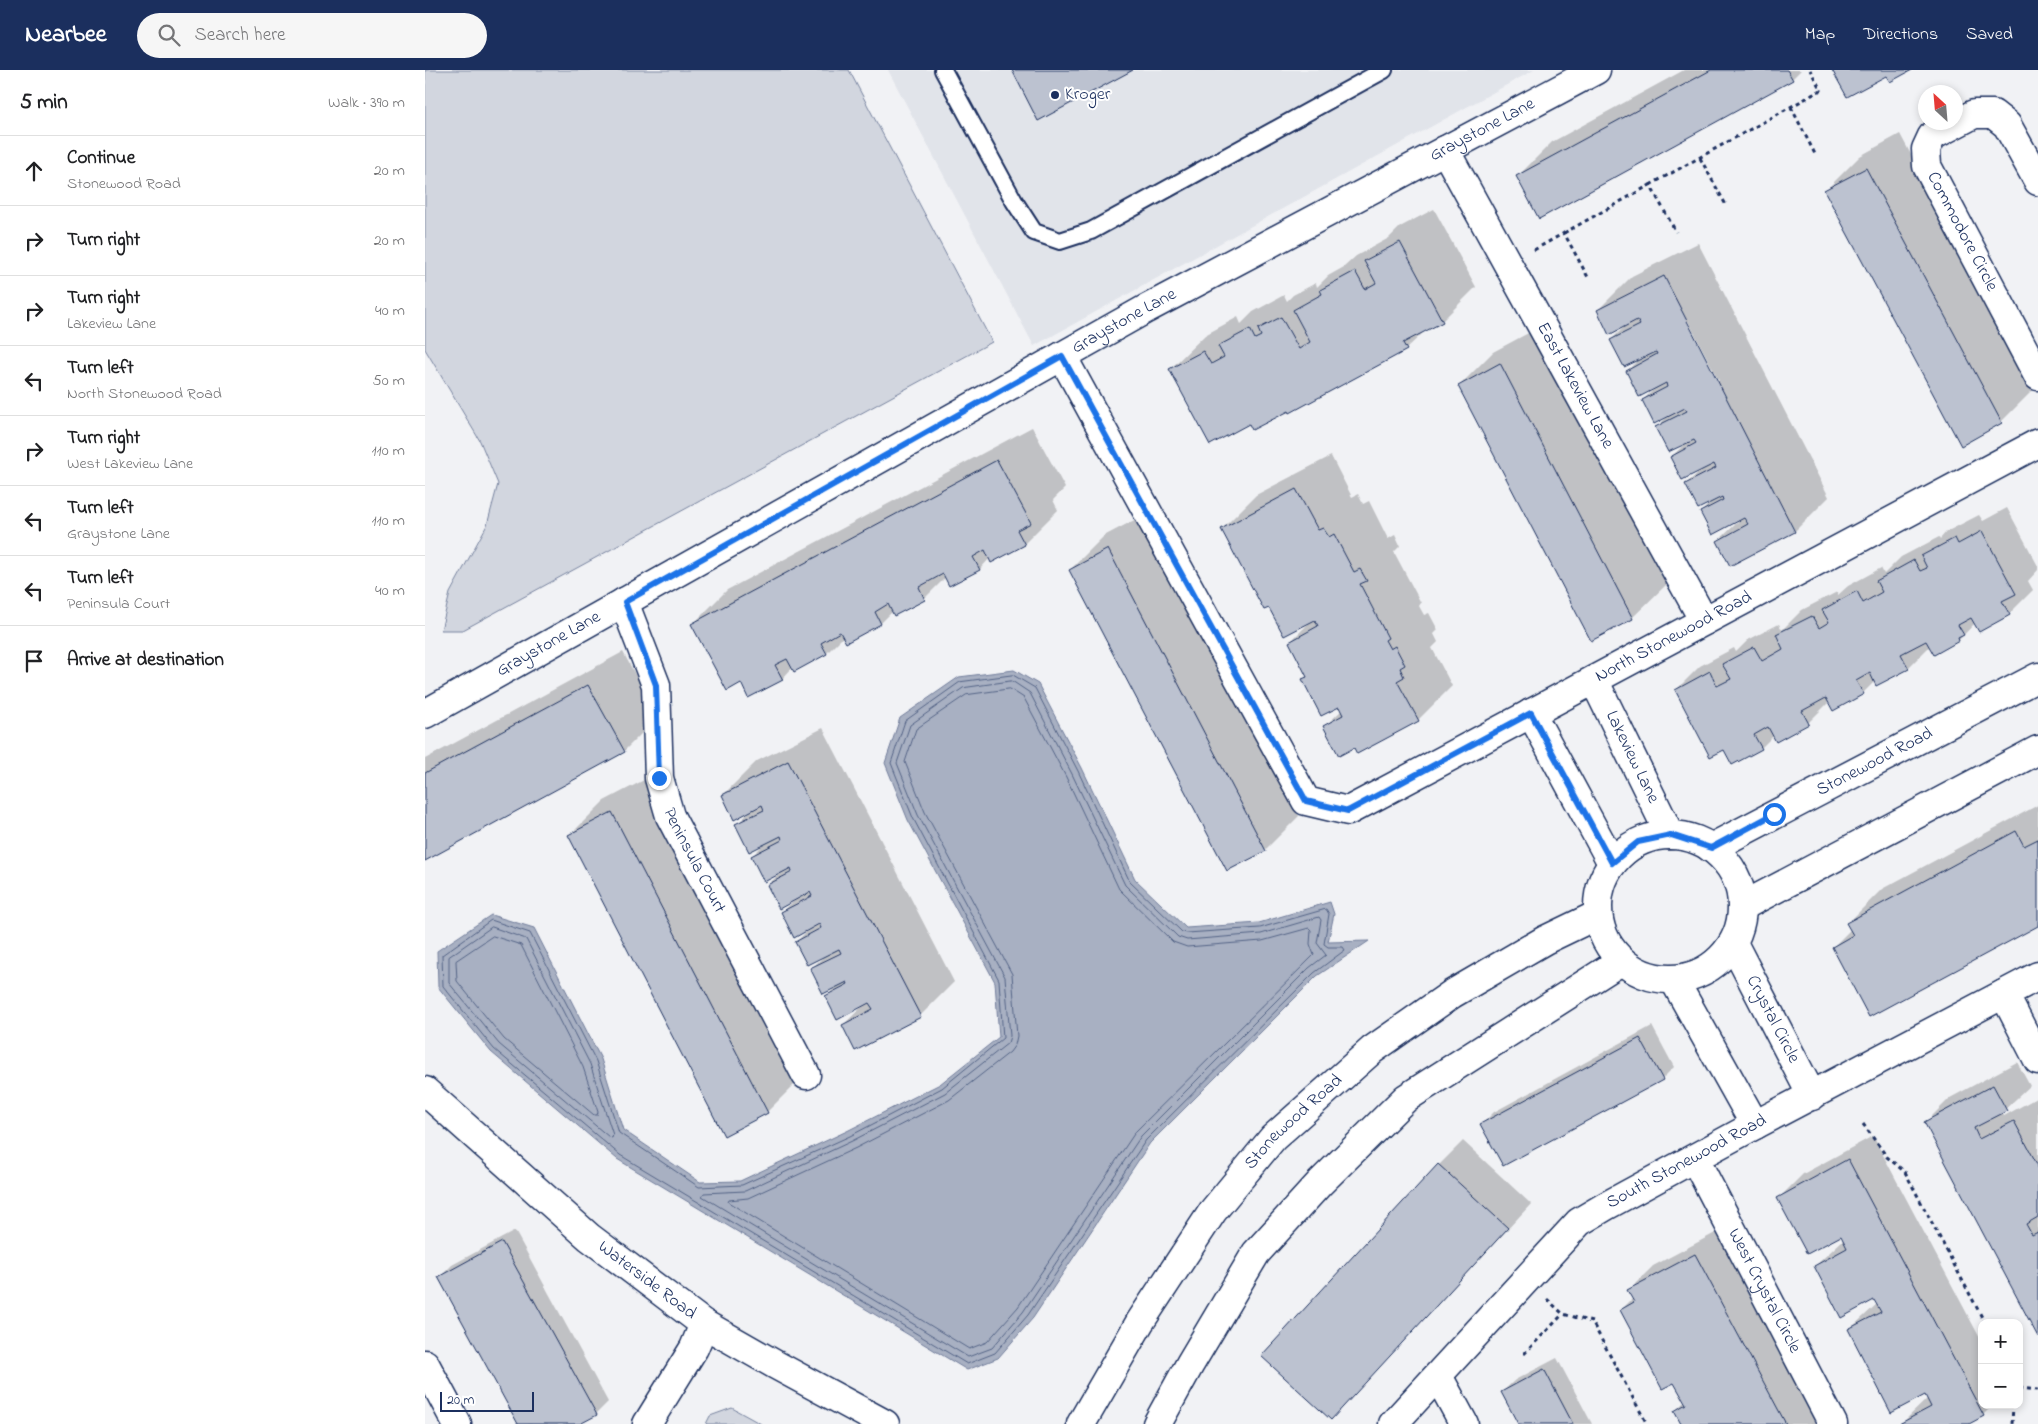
<!DOCTYPE html>
<html lang="en">
<head>
<meta charset="utf-8">
<style>
	:root { --surface:#fff; --page:#f6f6f6; --text:#202124; --muted:#757577; --line:#e0e0e0; --accent:#1b2f5e }
	body { margin:0; font-family:"Indie Flower",sans-serif; background:var(--page); color:var(--text) }
	.controls { position:absolute; right:15px; bottom:15px; display:grid; overflow:hidden; border-radius:10px; box-shadow:0 2px 8px #0003 }
	.controls button { width:45px; height:45px; display:grid; place-items:center; padding:0; border:0; border-bottom:1px solid var(--line); background:var(--surface); color:var(--text); font:25px sans-serif }
	.compass { position:absolute; left:1493px; top:15px; width:45px; height:45px; border-radius:50%; background:var(--surface); box-shadow:0 2px 8px #0003; rotate:334deg }
	.scale { position:absolute; left:15px; bottom:12px; width:94px; box-sizing:border-box; padding-left:5px; border:2px solid #1b2f5e; border-top:0; font-size:14px; line-height:18px; white-space:nowrap; color:#1b2f5e; -webkit-text-stroke:4px #fff; paint-order:stroke }
	.stop { position:absolute; width:15px; height:15px; margin:-11px; border:4px solid #1a73e8; border-radius:50%; background:#fff }
	.stop.end { background:#1a73e8; border-color:#fff; box-shadow:0 1px 5px #0008 }
	.list { margin:0; padding:0; list-style:none }
	h2 { display:flex; justify-content:space-between; align-items:center; height:65px; margin:0; padding:0 20px; font-size:21px }
	h2 small { font-size:16px; font-weight:400; color:var(--muted) }
	.list li { display:grid; grid-template-columns:32px 1fr auto; gap:15px; align-items:center; box-sizing:border-box; height:70px; padding:0 20px; border-top:1px solid var(--line) }
	.list b { display:block; font-size:19px; white-space:nowrap }
	.list p { margin:0; font-size:16px; white-space:nowrap; color:var(--muted) }
	.list em { font-size:16px; font-style:normal; color:var(--muted) }
	.icon { flex:none; width:28px; height:28px; fill:none; stroke:currentColor; stroke-width:2; stroke-linecap:round; stroke-linejoin:round }
	.map { position:relative; flex:none; width:1613px; height:1354px; overflow:hidden }
	header { display:flex; align-items:center; gap:30px; box-sizing:border-box; height:70px; padding:0 25px; background:var(--accent); color:#fff }
	header strong { font-size:24px }
	nav { display:flex; gap:28px; margin-inline-start:auto; font-size:18px }
	.search { width:350px; height:45px; background:var(--page); display:flex; align-items:center; gap:12px; box-sizing:border-box; padding:0 18px; border-radius:28px; color:var(--muted); font-size:19px }
	main { display:flex }
	aside { flex:1; background:var(--surface) }
	.map>svg:first-child { display:block }
	.built { fill:#e1e4ea }
	.green { fill:#d2d6df; stroke:#76829e }
	.water { fill:#a8b0c2; stroke:#707c9a }
	.shadow { fill:#0003; fill-rule:evenodd }
	.lines { fill:none; stroke-linecap:round; stroke-linejoin:round }
	.shore { stroke:#536386; stroke-width:1 }
	.building { fill:#bcc2d0; stroke:#1b2f5e }
	.service-casing { stroke:#1b2f5e; stroke-width:20 }
	.minor-casing { stroke:#1b2f5e; stroke-width:31 }
	.path { stroke:#1b2f5e; stroke-width:3; stroke-dasharray:4 4; stroke-linecap:butt }
	.service { stroke:#fff; stroke-width:16 }
	.minor { stroke:#fff; stroke-width:28 }
	.route { stroke:#1a73e8; stroke-width:6 }
	.poi-dot { fill:#1b2f5e; stroke:#fff; stroke-width:2 }
	.labels { text-anchor:middle; dominant-baseline:central; stroke-width:4; stroke-linejoin:round; paint-order:stroke }
	.poi-label { font-size:18px; fill:#1b2f5e; stroke:#fff; text-anchor:start }
	.street-label { font-size:18px; fill:#1b2f5e; stroke:#fff }
</style>
</head>
<body>
<header>
<strong>Nearbee</strong>
<div class="search"><svg class="icon" aria-label="search" viewBox="0 0 24 24"><circle cx="10" cy="10" r="6"/><path d="M15 15l6 6"/></svg>Search here</div>
<nav><a>Map</a><a>Directions</a><a>Saved</a></nav>
</header>
<main>
<aside>
<h2>5 min<small>Walk · 390 m</small></h2>
<ul class="list">
<li><svg class="icon" aria-label="ahead" viewBox="0 0 24 24"><path d="M12 20V5M6 11l6-6 6 6"/></svg><div><b>Continue</b><p>Stonewood Road</p></div><em>20 m</em></li>
<li><svg class="icon" aria-label="right" viewBox="0 0 24 24"><path d="M7 20v-9h11M14 6l5 5-5 5"/></svg><div><b>Turn right</b></div><em>20 m</em></li>
<li><svg class="icon" aria-label="right" viewBox="0 0 24 24"><path d="M7 20v-9h11M14 6l5 5-5 5"/></svg><div><b>Turn right</b><p>Lakeview Lane</p></div><em>40 m</em></li>
<li><svg class="icon" aria-label="left" viewBox="0 0 24 24"><path d="M17 20v-9H6M10 6l-5 5 5 5"/></svg><div><b>Turn left</b><p>North Stonewood Road</p></div><em>50 m</em></li>
<li><svg class="icon" aria-label="right" viewBox="0 0 24 24"><path d="M7 20v-9h11M14 6l5 5-5 5"/></svg><div><b>Turn right</b><p>West Lakeview Lane</p></div><em>110 m</em></li>
<li><svg class="icon" aria-label="left" viewBox="0 0 24 24"><path d="M17 20v-9H6M10 6l-5 5 5 5"/></svg><div><b>Turn left</b><p>Graystone Lane</p></div><em>110 m</em></li>
<li><svg class="icon" aria-label="left" viewBox="0 0 24 24"><path d="M17 20v-9H6M10 6l-5 5 5 5"/></svg><div><b>Turn left</b><p>Peninsula Court</p></div><em>40 m</em></li>
<li><svg class="icon" aria-label="arrive" viewBox="0 0 24 24"><path d="M6 21V4h12l-3 4 3 4H6"/></svg><div><b>Arrive at destination</b></div></li>
</ul>
</aside>
<div class="map">
<svg width="1613" height="1354" viewBox="0 0 1613 1354">
	<rect width="100%" height="100%" fill="#f1f2f5"/>
	<filter id="ink" filterUnits="userSpaceOnUse"><feTurbulence type="fractalNoise" baseFrequency=".02" numOctaves="2"/><feDisplacementMap in="SourceGraphic" scale="10" xChannelSelector="R" yChannelSelector="G"/><feConvolveMatrix kernelMatrix="1 2 1 2 8 2 1 2 1" color-interpolation-filters="sRGB"/></filter>
	<g filter="url(#ink)">
		<!-- built -->
		<path class="built" d="M463,0H1109L609,276Z"/>
		<!-- green -->
		<g class="green">
			<path d="M0,0H424L567,272L38,560H16L25,523L62,455L73,414L55,371L0,279Z"/>
			<path d="M307,1338L336,1354H281L285,1346Z"/>
		</g>
		<!-- water -->
		<path class="water" d="M589,600L613,614L657,698L710,809L761,858L834,853L905,832L909,844L903,872L944,871L892,906L725,1073L608,1248L573,1288L542,1300L192,1089L66,982L13,917L12,881L66,845L109,858L176,989L198,1060L275,1112L315,1111L422,1061L515,1014L574,967L570,912L483,750L460,693L475,648L534,607Z"/>
		<!-- shadow -->
		<g class="shadow">
			<path d="M1259,0H1376L1367,9L1093,106L1127,72Z"/>
			<path d="M1475,64L1610,318L1576,352L1401,120L1435,86Z"/>
			<path d="M1009,139L1051,217L1017,251L1001,260L981,279L864,339L824,352L745,299L780,265L813,247L816,254L828,242L859,225L862,231L868,225L891,213L892,217L903,206L919,197L931,186L964,168L975,157Z"/>
			<path d="M1273,173L1404,427L1370,461L1293,471L1315,450L1276,442L1287,431L1261,414L1276,400L1246,387L1261,373L1232,357L1244,345L1218,330L1231,317L1202,301L1214,289L1186,270L1201,255L1173,240L1207,206ZM1263,251L1294,311L1292,312L1261,253Z"/>
			<path d="M1109,260L1242,514L1207,548L1034,316L1068,282Z"/>
			<path d="M607,357L640,418L628,430L633,440L599,474L565,488L555,499L524,515L521,507L499,529L470,545L468,541L456,553L419,566L402,583L368,597L357,609L316,611L268,554L302,520Z"/>
			<path d="M906,386L927,427L933,424L938,434L944,431L963,469L970,465L975,476L969,482L996,533L994,536L999,545L1004,543L1013,560L1009,564L1013,572L1007,578L1027,616L993,650L929,676L900,656L917,640L914,635L879,609L883,605L865,572L885,552L845,536L797,459L831,425Z"/>
			<path d="M1582,438L1613,496V500L1603,511L1608,520L1584,544L1550,553L1534,570L1505,576L1483,598L1452,614L1450,611L1438,623L1404,632L1383,653L1349,665L1336,678H1299L1251,620L1275,596L1309,578L1311,582L1323,570L1354,554L1357,560L1377,540L1412,522L1413,525L1423,516L1456,498L1459,504L1476,487L1514,467L1515,469L1521,462L1554,445L1558,451Z"/>
			<path d="M717,446L874,746L840,780L645,500L679,466Z"/>
			<path d="M198,582L233,647L199,681L0,789V689Z"/>
			<path d="M398,658L529,912L495,946L418,955L440,934L401,927L412,916L386,899L401,884L371,872L385,858L357,842L370,830L343,815L356,802L327,786L339,774L312,755L326,740L298,725L332,691Z"/>
			<path d="M221,709L376,1008L342,1042L145,765L179,731Z"/>
			<path d="M1613,735V854L1408,877L1426,859L1423,853L1457,819Z"/>
			<path d="M1227,956L1249,997L1237,1009L1057,1054L1069,1042Z"/>
			<path d="M1592,992L1605,1016L1577,1042L1579,1046L1613,1027V1264L1501,1052L1525,1028Z"/>
			<path d="M1448,1066L1557,1272V1335H1568L1558,1345L1541,1354H1476L1503,1328L1500,1323L1425,1259L1453,1233L1450,1228L1390,1196L1419,1169L1416,1165L1354,1128L1378,1104Z"/>
			<path d="M1038,1071L1106,1134L906,1349L1014,1095Z"/>
			<path d="M90,1161L183,1332L171,1344L153,1354H94L14,1208L27,1195Z"/>
			<path d="M1294,1161L1398,1354H1258L1250,1341L1260,1331L1250,1311L1196,1240L1208,1228L1204,1220L1228,1196Z"/>
			<path d="M1132,1288L1167,1354H1094L1077,1322L1090,1310Z"/>
		</g>
		<g class="lines">
			<!-- shore -->
			<g class="shore">
				<path d="M588,605L610,618L653,701L705,812L757,862L762,863L835,858L901,839L904,844L899,874L903,877H918L920,880L889,903L721,1070L603,1245L570,1283L542,1294L195,1085L69,979L18,916L17,885L66,850L105,863L171,991L194,1063L274,1117L317,1115L425,1066L517,1018L578,968L574,910L488,748L466,693L480,651L535,612Z"/>
				<path d="M587,611L605,623L647,704L700,815L753,867L762,870L836,864L894,847L896,850L892,873L901,885L884,898L716,1066L598,1242L567,1278L543,1287L277,1126L279,1123L320,1121L427,1071L520,1023L583,973L585,966L580,907L493,745L472,693L485,655L538,618Z"/>
				<path d="M585,619L599,628L641,707L694,819L748,872L762,877L837,871L884,858L886,860L885,874L889,885L711,1061L593,1237L562,1272L544,1279L303,1132L304,1130L323,1128L431,1078L524,1030L585,982L590,975L592,966L587,904L500,742L480,692L491,659L541,625Z"/>
				<path d="M67,857L101,869L165,994L188,1065L187,1068L184,1067L74,974L24,913V887Z"/>
				<path d="M68,866L96,875L158,997L173,1042L172,1045H169L79,969L32,911L31,891Z"/>
			</g>
		</g>
		<!-- building -->
		<g class="building">
			<path d="M587,0H708L613,51Z"/>
			<path d="M1286,0H1362L1368,10L1114,149L1091,106Z"/>
			<path d="M1407,0H1487L1465,12L1461,6L1422,27Z"/>
			<path d="M1441,98L1577,353L1536,376L1399,120Z"/>
			<path d="M975,172L1018,252L978,273L982,280L865,343L864,341L827,360L824,354L785,375L744,299L778,281L786,294L799,287L793,276L825,259L830,269L836,266L833,259L856,247L874,279L885,272L868,240L897,224L895,220L930,201L940,219L951,213L939,191Z"/>
			<path d="M1239,206L1370,462L1305,496L1292,471L1323,454L1319,448L1287,465L1275,442L1298,430L1297,427L1273,439L1260,414L1291,398L1289,394L1257,410L1245,387L1271,373L1269,370L1243,382L1230,357L1262,341L1260,338L1229,354L1217,330L1242,317L1241,313L1214,327L1201,301L1232,284L1231,282L1199,297L1185,270L1215,255L1212,250L1184,265L1172,240Z"/>
			<path d="M1075,293L1208,549L1166,571L1033,316Z"/>
			<path d="M572,390L606,453L592,460L600,475L566,493L560,480L548,487L555,500L524,516L518,504L494,517L500,530L469,546L463,534L450,542L456,554L421,573L415,562L396,573L402,584L369,602L362,589L350,595L358,610L323,628L316,613L302,621L266,554Z"/>
			<path d="M871,419L893,460L898,458L904,467L909,464L929,502L935,499L942,511L935,514L963,568L960,570L965,579L970,576L980,595L975,598L979,607L972,611L994,651L932,684L929,678L914,686L898,656L918,645L914,637L896,646L877,609L882,607L864,572L893,556L890,550L859,566L844,538L839,540L796,459Z"/>
			<path d="M1557,461L1591,524L1577,531L1585,545L1554,562L1546,548L1533,555L1539,565L1533,568L1534,571L1509,585L1501,571L1476,584L1484,599L1451,616L1445,603L1431,611L1439,624L1408,641L1401,628L1377,641L1384,654L1351,672L1343,657L1329,665L1337,679L1307,695L1299,680L1285,687L1250,620L1285,601L1292,616L1306,609L1297,594L1329,577L1337,591L1358,579L1351,564L1387,546L1394,558L1404,552L1397,540L1432,521L1438,533L1457,522L1451,511L1489,490L1495,501L1502,498L1496,486L1530,468L1533,474Z"/>
			<path d="M683,479L841,781L802,801L644,500Z"/>
			<path d="M163,615L200,682L0,791V703Z"/>
			<path d="M363,691L496,947L430,981L417,955L448,939L444,933L412,950L400,926L423,914L422,912L398,924L385,898L416,883L414,879L382,895L370,872L396,858L394,854L369,868L356,842L387,826L385,822L354,839L342,815L367,802L366,798L339,812L326,786L357,770L356,766L324,782L310,754L339,740L337,735L309,750L297,725Z"/>
			<path d="M187,742L343,1043L299,1066L143,765Z"/>
			<path d="M1591,761L1599,776L1613,769V856L1444,947L1407,877L1428,865L1421,853Z"/>
			<path d="M1215,968L1238,1010L1078,1096L1055,1054Z"/>
			<path d="M1568,1015L1582,1041L1549,1058L1554,1069L1589,1051L1613,1096V1147L1601,1154L1607,1165L1613,1162V1267L1499,1052Z"/>
			<path d="M1423,1089L1559,1346L1544,1354H1474L1506,1337L1500,1325L1466,1343L1423,1259L1456,1242L1449,1230L1416,1248L1389,1196L1422,1178L1416,1166L1382,1184L1352,1128Z"/>
			<path d="M1013,1094L1083,1158L906,1350L836,1286Z"/>
			<path d="M77,1172L172,1345L155,1354H93L13,1207Z"/>
			<path d="M1270,1184L1361,1354H1256L1249,1341L1261,1334L1249,1313L1237,1319L1195,1240L1209,1232L1202,1220Z"/>
			<path d="M1119,1299L1148,1354H1093L1076,1322Z"/>
		</g>
		<g class="lines">
			<!-- service casing -->
			<g class="service-casing">
				<path id="service" d="M518,0L589,131L609,162L635,171L666,161L959,0"/>
			</g>
			<!-- minor casing -->
			<g class="minor-casing">
				<g id="minor">
					<path id="s1" d="M1020,80L1279,551"/>
					<path id="s2" d="M1613,111L1582,55L1568,44H1549L1507,66L1501,79L1502,96L1613,306"/>
					<path id="s3" d="M637,286L881,731L923,741L1613,373"/>
					<path id="s4" d="M199,532L231,615L234,708L245,746L381,1005"/>
					<path id="s5" d="M1169,610L1245,765"/>
					<path d="M1106,643L1187,793"/>
					<path id="s6" d="M0,644L721,239L1171,0"/>
					<circle cx="1245" cy="837" r="72"/>
					<path id="s7" d="M1286,778L1613,607"/>
					<path d="M1318,836L1613,680"/>
					<path id="s8" d="M1308,873L1387,1026"/>
					<path d="M1249,910L1330,1055"/>
					<path d="M1579,924L1613,990"/>
					<path id="s9" d="M0,1021L164,1167L279,1254L351,1295L460,1354"/>
					<path id="s10" d="M1270,1089L1408,1354"/>
					<path d="M0,1294L32,1354"/>
					<path d="M1013,1306L1039,1354"/>
					<path d="M222,1354L269,1278L279,1254"/>
					<path id="s11" d="M656,1354L715,1252L788,1141L848,1068L947,980L1027,924L1120,870L1172,845"/>
					<path d="M732,1354L765,1294L831,1183L894,1114L981,1028L1196,891"/>
					<path id="s12" d="M968,1354L1154,1152L1181,1136L1330,1055L1613,906"/>
				</g>
			</g>
			<!-- path -->
			<g class="path">
				<path d="M1366,37L1391,86"/>
				<path d="M1275,88L1301,135"/>
				<path d="M1225,115L1396,20L1385,0"/>
				<path d="M1139,163L1225,115L1251,162"/>
				<path d="M1109,180L1139,163L1164,209"/>
				<path d="M1438,1054L1462,1087L1480,1102L1560,1253"/>
				<path d="M1122,1229L1138,1244L1167,1252L1222,1354"/>
				<path d="M1099,1284L1138,1244"/>
				<path d="M1594,1318L1613,1320"/>
				<path d="M1587,1354L1588,1335"/>
			</g>
			<!-- service -->
			<use href="#service" class="service"/>
			<!-- minor -->
			<use href="#minor" class="minor"/>
		</g>
	</g>
	<g class="lines" filter="url(#ink)">
		<!-- route -->
		<path class="route" d="M234,708L231,615L200,532L637,286L881,731L923,741L1106,643L1187,793L1213,772L1246,765L1286,778L1349,744"/>
	</g>
	<!-- markers -->
	<circle class="poi-dot" cx="630" cy="25" r="5"/>
	<g class="labels">
		<!-- poi labels -->
		<g class="poi-label">
			<text x="640" y="25">Kroger</text>
		</g>
		<!-- street labels -->
		<g class="street-label">
			<text stroke="none"><textPath href="#s6" startOffset="1208">Graystone Lane</textPath></text>
			<text stroke="none"><textPath href="#s2" startOffset="254">Commodore Circle</textPath></text>
			<text stroke="none"><textPath href="#s6" startOffset="802">Graystone Lane</textPath></text>
			<text stroke="none"><textPath href="#s1" startOffset="269">East Lakeview Lane</textPath></text>
			<text stroke="none"><textPath href="#s3" startOffset="920">North Stonewood Road</textPath></text>
			<text stroke="none"><textPath href="#s6" startOffset="142">Graystone Lane</textPath></text>
			<text stroke="none"><textPath href="#s5" startOffset="86">Lakeview Lane</textPath></text>
			<text stroke="none"><textPath href="#s7" startOffset="185">Stonewood Road</textPath></text>
			<text stroke="none"><textPath href="#s4" startOffset="272">Peninsula Court</textPath></text>
			<text stroke="none"><textPath href="#s8" startOffset="86">Crystal Circle</textPath></text>
			<text stroke="none"><textPath href="#s11" startOffset="371">Stonewood Road</textPath></text>
			<text stroke="none"><textPath href="#s12" startOffset="398">South Stonewood Road</textPath></text>
			<text stroke="none"><textPath href="#s9" startOffset="292">Waterside Road</textPath></text>
			<text stroke="none"><textPath href="#s10" startOffset="149">West Crystal Circle</textPath></text>
		</g>
	</g>
</svg>
<div class="controls">
<button>+</button>
<button>−</button>
</div>
<svg class="compass" viewBox="-18 -18 36 36"><path d="M0-13l5 13h-10z" fill="#e53935"/><path d="M0 13l5-13h-10z" fill="#757577"/></svg>
<div class="scale">20 m</div>
<div class="stop" style="left:1349px;top:744px"></div>
<div class="stop end" style="left:234px;top:708px"></div>
</div>
</main>
</body>
</html>
